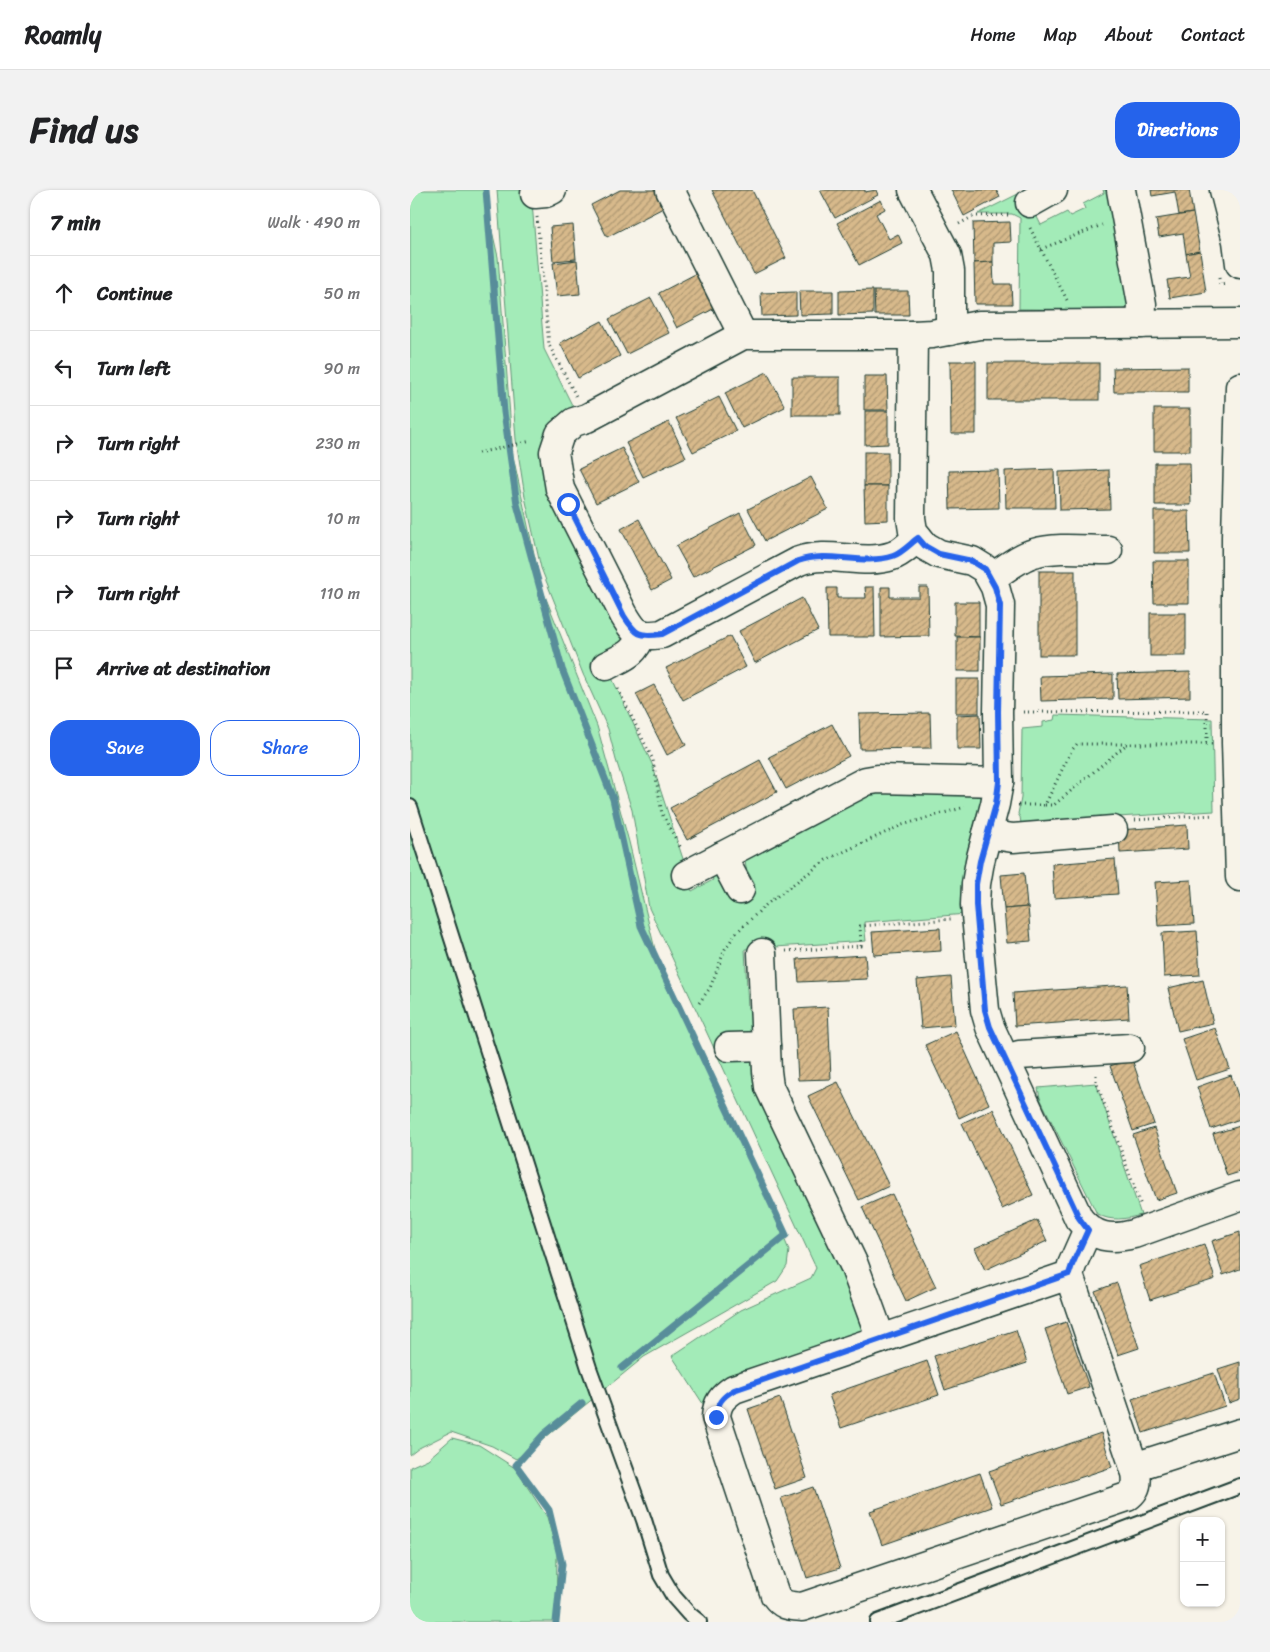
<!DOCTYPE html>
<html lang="en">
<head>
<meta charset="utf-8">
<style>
	:root { --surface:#fff; --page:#f2f2f2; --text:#202124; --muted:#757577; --line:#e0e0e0; --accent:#2563eb }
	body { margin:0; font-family:Sriracha,sans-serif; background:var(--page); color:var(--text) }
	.controls { position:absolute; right:15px; bottom:15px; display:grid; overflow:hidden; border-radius:10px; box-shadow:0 1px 4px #0004 }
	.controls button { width:45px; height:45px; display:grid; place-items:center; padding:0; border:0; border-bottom:1px solid var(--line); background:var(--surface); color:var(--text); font:25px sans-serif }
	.stop { position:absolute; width:15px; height:15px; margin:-11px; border:4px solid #2563eb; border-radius:50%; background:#fff }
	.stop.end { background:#2563eb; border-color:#fff; box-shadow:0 1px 5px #0008 }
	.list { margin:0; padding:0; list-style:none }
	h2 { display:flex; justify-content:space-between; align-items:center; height:65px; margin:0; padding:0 20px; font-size:21px }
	h2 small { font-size:16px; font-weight:400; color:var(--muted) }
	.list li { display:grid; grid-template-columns:32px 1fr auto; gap:15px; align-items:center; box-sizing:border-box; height:75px; padding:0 20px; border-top:1px solid var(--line) }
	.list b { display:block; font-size:19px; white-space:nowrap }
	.list em { font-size:16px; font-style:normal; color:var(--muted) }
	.actions { display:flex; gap:10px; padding:15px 20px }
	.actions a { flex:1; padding:11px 0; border:1px solid var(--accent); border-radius:20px; text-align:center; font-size:18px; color:var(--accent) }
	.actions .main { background:var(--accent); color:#fff }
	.icon { flex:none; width:28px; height:28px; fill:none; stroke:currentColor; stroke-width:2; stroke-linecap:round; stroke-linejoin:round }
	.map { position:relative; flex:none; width:830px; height:1432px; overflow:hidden; border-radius:20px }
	header { display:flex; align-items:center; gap:30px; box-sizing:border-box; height:70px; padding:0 25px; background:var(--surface); border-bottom:1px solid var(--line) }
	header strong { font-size:24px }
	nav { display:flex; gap:28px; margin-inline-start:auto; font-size:18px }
	.intro { display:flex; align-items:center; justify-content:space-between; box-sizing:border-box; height:120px; padding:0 30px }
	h1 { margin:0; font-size:35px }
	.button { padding:12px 22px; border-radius:20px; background:var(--accent); color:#fff; font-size:18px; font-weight:700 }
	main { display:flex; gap:30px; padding:0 30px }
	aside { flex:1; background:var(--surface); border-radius:20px; box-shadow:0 1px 4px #0004 }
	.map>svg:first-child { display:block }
	.green { fill:#a3ebb8; stroke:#619476 }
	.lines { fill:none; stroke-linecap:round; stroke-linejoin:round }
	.stream { stroke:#588d9a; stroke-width:7 }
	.building { fill:url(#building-hatch); stroke:#1f3d34 }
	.service-casing { stroke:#1f3d34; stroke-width:18 }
	.minor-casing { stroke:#1f3d34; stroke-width:31 }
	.tertiary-casing { stroke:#1f3d34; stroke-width:31 }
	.path { stroke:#1f3d34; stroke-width:3; stroke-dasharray:1 4; stroke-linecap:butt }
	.service { stroke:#f7f3e8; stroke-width:14 }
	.minor { stroke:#f7f3e8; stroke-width:28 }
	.tertiary { stroke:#f7f3e8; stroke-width:28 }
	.route { stroke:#2563eb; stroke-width:6 }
</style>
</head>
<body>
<header>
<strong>Roamly</strong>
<nav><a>Home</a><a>Map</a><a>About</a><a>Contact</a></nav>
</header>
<div class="intro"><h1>Find us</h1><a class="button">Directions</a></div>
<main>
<aside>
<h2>7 min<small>Walk · 490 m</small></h2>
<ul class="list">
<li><svg class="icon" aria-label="ahead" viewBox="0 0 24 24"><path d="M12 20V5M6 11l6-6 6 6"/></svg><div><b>Continue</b></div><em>50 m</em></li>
<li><svg class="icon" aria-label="left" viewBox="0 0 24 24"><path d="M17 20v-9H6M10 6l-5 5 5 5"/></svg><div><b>Turn left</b></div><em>90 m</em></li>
<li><svg class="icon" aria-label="right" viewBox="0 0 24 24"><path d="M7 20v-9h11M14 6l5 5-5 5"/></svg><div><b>Turn right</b></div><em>230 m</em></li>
<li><svg class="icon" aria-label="right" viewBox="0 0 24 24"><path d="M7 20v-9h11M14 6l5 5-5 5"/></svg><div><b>Turn right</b></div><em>10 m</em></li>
<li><svg class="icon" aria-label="right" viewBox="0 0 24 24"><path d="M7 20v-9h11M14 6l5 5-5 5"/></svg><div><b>Turn right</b></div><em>110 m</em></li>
<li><svg class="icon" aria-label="arrive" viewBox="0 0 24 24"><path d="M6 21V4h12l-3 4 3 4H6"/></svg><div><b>Arrive at destination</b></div></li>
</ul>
<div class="actions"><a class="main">Save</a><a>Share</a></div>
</aside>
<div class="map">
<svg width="830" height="1432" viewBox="0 0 830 1432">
	<defs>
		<pattern id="building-hatch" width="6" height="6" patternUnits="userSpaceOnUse" patternTransform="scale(1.25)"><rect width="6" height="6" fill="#d7b98b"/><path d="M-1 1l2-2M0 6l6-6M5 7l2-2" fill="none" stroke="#ae9872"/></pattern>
	</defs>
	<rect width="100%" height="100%" fill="#f7f3e8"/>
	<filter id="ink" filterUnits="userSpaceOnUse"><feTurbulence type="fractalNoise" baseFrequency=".02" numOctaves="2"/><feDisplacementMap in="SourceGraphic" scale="10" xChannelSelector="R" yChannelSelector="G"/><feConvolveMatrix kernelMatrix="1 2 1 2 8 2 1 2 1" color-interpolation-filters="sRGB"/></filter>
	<g filter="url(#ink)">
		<!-- green -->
		<g class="green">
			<path d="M0,0H75V10L88,67L103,266L131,396L187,536L219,652L249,776L320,921L379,1060L377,1076L367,1091L234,1167L125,1256L106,1269L82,1256L41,1242L9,1258L0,1265Z"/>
			<path d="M87,0H121L134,159L166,223L136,256L220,450L194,471L242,574L275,675L270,679L282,701L303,690L301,685L307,681L329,703L345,695L336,678L335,669L458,600H574L557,724L454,732L456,751L335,759L338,819L350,828L346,867L460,1143L299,1223L262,1166L331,1120L401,1088L406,1078L239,718L222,620L206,570L198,539L173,484L131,378L115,307L106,249Z"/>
			<path d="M693,0H705L718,115L714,120L609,119L610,28L602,24H568L614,1L631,35L657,22L660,26L675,19L673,14L694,3Z"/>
			<path d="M645,525L802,529L804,621L611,633L610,627L608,624L611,608L612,539L633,537V532L644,530Z"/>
			<path d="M686,893L731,1025C715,1029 702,1032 687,1024L630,908L628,898Z"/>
			<path d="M42,1248L69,1255L105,1278L137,1327L147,1363L146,1432H0V1277L18,1269Z"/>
		</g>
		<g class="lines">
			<!-- stream -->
			<g class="stream">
				<path d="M76,0L94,222L107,314L152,479L203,609L231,736L376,1045L212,1178"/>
				<path d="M146,1432L152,1374L139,1320L106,1275L133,1245L172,1213"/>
			</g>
		</g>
		<!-- building -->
		<g class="building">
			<path d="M210,0H252L259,15L197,47L181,15Z"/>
			<path d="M302,0H342L376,68L344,84Z"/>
			<path d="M410,0H455V2L466,0L468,5L425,28Z"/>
			<path d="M541,0H586L590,7L554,26Z"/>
			<path d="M741,0H779L783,23L769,25L765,2L742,6Z"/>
			<path d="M471,10L475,19L466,24L479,49L488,44L492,53L449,75L427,33Z"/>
			<path d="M783,23L790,61L776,64L773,43L749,47L746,29Z"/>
			<path d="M600,32L601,52L583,53V72L564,73L563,33Z"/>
			<path d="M163,35L166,69L143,71L140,37Z"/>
			<path d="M790,61L796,102L760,108L757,90L780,87L776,64Z"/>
			<path d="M167,70L170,104L147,106L143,73Z"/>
			<path d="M583,72L584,94H601L602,114H565L564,73Z"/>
			<path d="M291,81L309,116L267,138L249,103Z"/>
			<path d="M463,100V124L429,125V101Z"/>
			<path d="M389,101H423V124L390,125Z"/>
			<path d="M464,101H498L499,125H465Z"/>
			<path d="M386,102V125L352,126L351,103Z"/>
			<path d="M241,108L259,143L217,164L199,129Z"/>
			<path d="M192,131L210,166L168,188L150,153Z"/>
			<path d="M540,171H566V244H541Z"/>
			<rect x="578" y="173" width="111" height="37"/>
			<path d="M778,177V202H704L703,178Z"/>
			<path d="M357,182L375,217L332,238L315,203Z"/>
			<path d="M454,186H477L478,220H454Z"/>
			<rect x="382" y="187" width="48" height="38"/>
			<path d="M309,207L326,241L283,262L266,228Z"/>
			<rect x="744" y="219" width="36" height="42"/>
			<path d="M455,221H478V254L455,255Z"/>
			<path d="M259,232L276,267L233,287L216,253Z"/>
			<path d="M212,258L229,292L186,313L169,279Z"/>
			<rect x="454" y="262" width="24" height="34"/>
			<path d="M745,273H780L781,315H745Z"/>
			<path d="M644,279L645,318H596L595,281Z"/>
			<path d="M588,280L589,318L540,319L539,281Z"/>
			<path d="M699,280L700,319L650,320L649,282Z"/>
			<path d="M401,287L418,319L355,351L338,319Z"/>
			<path d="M454,296H478V330L455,331Z"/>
			<path d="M744,321H779L780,363H744Z"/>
			<path d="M330,323L346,355L283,387L266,356Z"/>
			<path d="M229,329L261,390L242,400L211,339Z"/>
			<path d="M743,371H779V413H744Z"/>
			<rect x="629" y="381" width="36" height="84"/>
			<path d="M455,397H464L465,447H418L417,398H427V408H456Z"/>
			<path d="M471,397H480V407H509V397H518L519,446L471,447Z"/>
			<path d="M392,408L408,440L345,473L329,441Z"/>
			<path d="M545,412H569V447L545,446Z"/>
			<rect x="740" y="423" width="36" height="43"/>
			<path d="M320,446L336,477L273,510L256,478Z"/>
			<rect x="547" y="447" width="23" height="34"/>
			<path d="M780,482V507L708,509L707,484Z"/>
			<path d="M703,484V509L631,511L630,486Z"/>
			<rect x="546" y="489" width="23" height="34"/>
			<path d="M244,495L276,555L257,565L226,504Z"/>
			<path d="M520,523L521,558L450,559L449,524Z"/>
			<path d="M570,524L571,559H547V525Z"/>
			<path d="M422,534L439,566L376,599L359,567Z"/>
			<path d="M350,570L367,602L277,650L260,618Z"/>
			<path d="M777,635L778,659L710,663L709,640Z"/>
			<path d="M705,669L708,704L644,708L642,674Z"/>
			<path d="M614,683L617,717L594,719L591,685Z"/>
			<path d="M781,690L784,734L748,736L745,692Z"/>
			<path d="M618,717L621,751L597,753L594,719Z"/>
			<path d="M530,738L531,761L464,765L462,742Z"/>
			<path d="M787,741L790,785L754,787L752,743Z"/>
			<path d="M455,765L457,789L389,792L387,769Z"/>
			<path d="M541,787L545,835L511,838L507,790Z"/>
			<path d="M793,790L803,833L768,841L758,798Z"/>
			<path d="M717,795L719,828L605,836L603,803Z"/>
			<path d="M418,817L421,889L388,890L384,819Z"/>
			<path d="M805,838L820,879L786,890L772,849Z"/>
			<path d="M546,841L579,914L549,928L515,855Z"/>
			<path d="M722,869L744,934L723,941L700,876Z"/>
			<path d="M821,885L830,912V929L801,939L787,897Z"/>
			<path d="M428,892L479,996L449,1010L398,906Z"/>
			<path d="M583,919L623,1005L592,1019L552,933Z"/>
			<path d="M830,936V982L817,986L803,944Z"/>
			<path d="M744,938L767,1003L746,1010L723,945Z"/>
			<path d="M482,1004L526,1097L496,1111L452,1017Z"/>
			<path d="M627,1030L637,1051L575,1080L565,1058Z"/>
			<path d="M830,1042V1079L813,1085L802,1051Z"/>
			<path d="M794,1054L805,1089L740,1110L729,1076Z"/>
			<path d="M707,1093L729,1158L708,1165L685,1101Z"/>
			<path d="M656,1132L679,1197L657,1204L635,1139Z"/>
			<path d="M606,1140L617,1173L535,1200L524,1166Z"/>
			<path d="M517,1171L529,1205L431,1238L419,1205Z"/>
			<path d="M830,1172V1209L819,1213L808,1179Z"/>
			<path d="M804,1183L815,1216L733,1243L722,1209Z"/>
			<path d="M370,1208L397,1288L365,1299L338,1219Z"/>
			<path d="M691,1243L702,1277L591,1314L579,1281Z"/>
			<path d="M570,1283L582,1317L472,1355L460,1321Z"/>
			<path d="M403,1297L430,1378L397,1388L371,1308Z"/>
		</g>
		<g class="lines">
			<!-- service casing -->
			<g class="service-casing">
				<g id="service">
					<path d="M0,617L179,1178L234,1330L251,1385L264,1407L279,1424L289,1432"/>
					<path d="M468,1432L830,1296"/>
				</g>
			</g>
			<!-- minor casing -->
			<g class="minor-casing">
				<g id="minor">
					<path d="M260,0L333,145"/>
					<path d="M503,0L537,65L540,81V141"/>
					<path d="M711,0L732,114L731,134"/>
					<path d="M125,4L136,3L142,0"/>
					<path d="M620,13L643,0"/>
					<path d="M503,145L501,328L503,341L515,356L529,364L562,371L575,379L585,397L590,415L588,522L589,592L585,614L570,671L566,694L565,715L575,820L580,837L669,1029C685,1048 700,1050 724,1044L830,1006"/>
					<path d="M508,348C500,353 492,363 482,366C452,376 419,360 389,371L252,444C229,447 226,445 214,425L150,299L144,262L150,244L164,232L177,228L333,145H503L522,144L569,135L830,133"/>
					<path d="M581,388C594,380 609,367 624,363C647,356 675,360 698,360"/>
					<path d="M196,476C215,466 224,465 232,444"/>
					<path d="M577,644L603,648L703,640"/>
					<path d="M312,666L330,700"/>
					<path d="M276,685L456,591L468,589L589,592"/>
					<path d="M352,763L357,881L359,897L444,1075L471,1149"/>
					<path d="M319,857L356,856"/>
					<path d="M596,871L609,865L720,858"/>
					<path d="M659,1085L324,1199C312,1207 307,1213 306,1227L365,1405C373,1416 378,1416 392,1417L717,1307C726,1301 728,1294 726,1283L659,1085L662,1075L678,1039"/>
					<path d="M724,1277L830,1243"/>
				</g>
			</g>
			<!-- tertiary casing -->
			<g class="tertiary-casing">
				<g id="tertiary">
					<path d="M814,0L827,51L830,74"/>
					<path d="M830,197L826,347V553L830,687"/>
				</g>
			</g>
			<!-- path -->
			<g class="path">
				<path d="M127,27L139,155L166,206"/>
				<path d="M549,34L564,26L599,25"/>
				<path d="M620,38L657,110"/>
				<path d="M631,59L692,35"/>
				<path d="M809,88L810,95L817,94"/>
				<path d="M68,263L121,251"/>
				<path d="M208,499L243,570L252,624L272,660"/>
				<path d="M613,522L797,521V554"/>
				<path d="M608,615H635L661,561L667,554H802"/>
				<path d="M635,615H644L717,554"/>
				<path d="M725,630L803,625"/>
				<path d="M376,761L451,756L450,736L541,729"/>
				<path d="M289,813L300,798L315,759L326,743L358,713L416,670L492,635L555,617"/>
				<path d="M686,885V891L731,1016"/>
			</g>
			<!-- service -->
			<use href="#service" class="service"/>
			<!-- minor -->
			<use href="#minor" class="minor"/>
			<!-- tertiary -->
			<use href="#tertiary" class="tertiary"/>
		</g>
	</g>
	<g class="lines" filter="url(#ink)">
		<!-- route -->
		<path class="route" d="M158,314L214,426C226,445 229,447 252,444L388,371C419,360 452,376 483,366C492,363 501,353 508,348L515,356L529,364L562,371L575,379L585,397L590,415L588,522L589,592L586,614L570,671L566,694V715L575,820L580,837L669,1028L678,1040L662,1075L659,1084L324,1200C312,1207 307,1213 306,1227"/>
	</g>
</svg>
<div class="controls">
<button>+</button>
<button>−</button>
</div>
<div class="stop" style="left:158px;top:314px"></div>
<div class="stop end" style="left:306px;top:1227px"></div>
</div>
</main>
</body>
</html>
